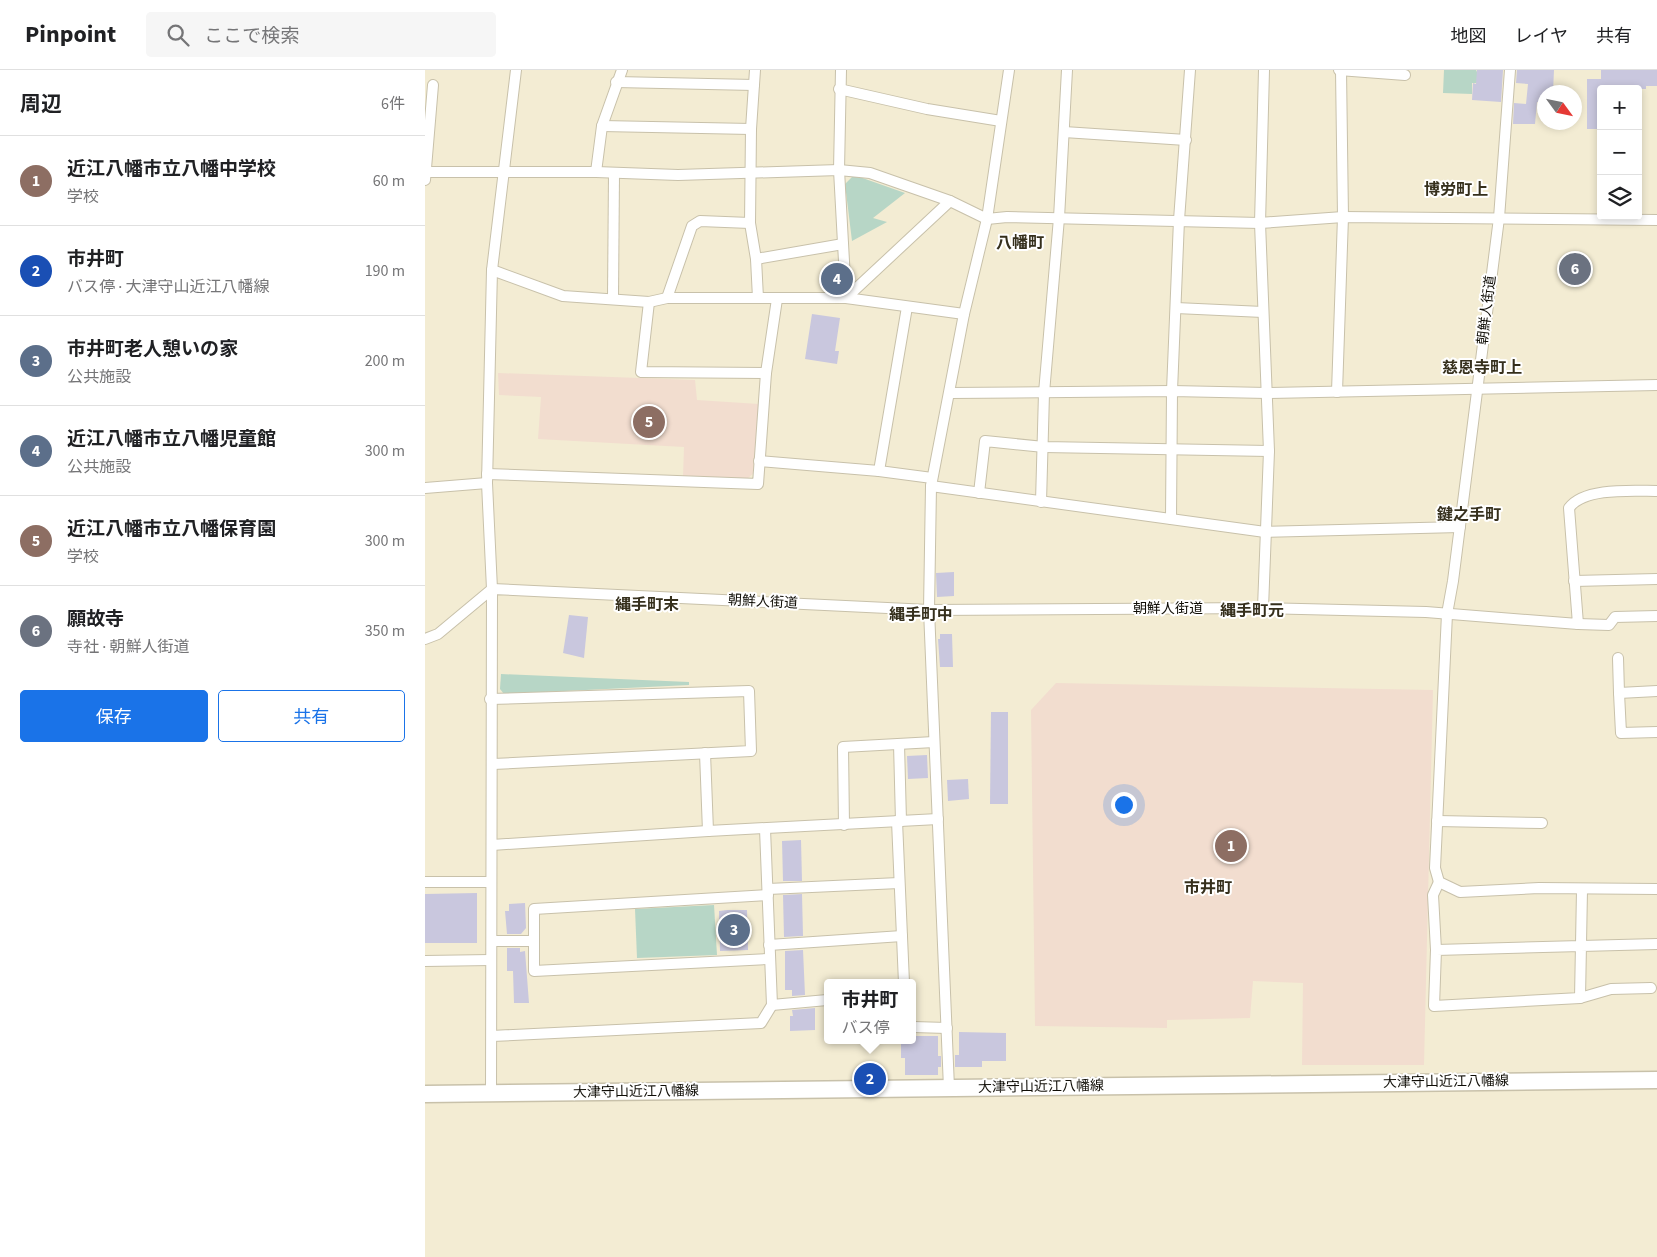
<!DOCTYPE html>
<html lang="ja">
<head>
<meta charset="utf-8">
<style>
	:root { --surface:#fff; --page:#f6f6f6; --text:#202124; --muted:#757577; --line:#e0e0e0; --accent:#1a73e8 }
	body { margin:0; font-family:"Source Sans 3","Noto Sans JP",sans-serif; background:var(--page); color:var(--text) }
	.controls { position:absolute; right:15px; top:15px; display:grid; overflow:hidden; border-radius:5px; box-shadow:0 2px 8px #0003 }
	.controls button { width:45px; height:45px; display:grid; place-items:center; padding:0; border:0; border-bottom:1px solid var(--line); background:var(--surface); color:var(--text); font:25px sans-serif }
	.compass { position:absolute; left:1112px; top:15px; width:45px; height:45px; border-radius:50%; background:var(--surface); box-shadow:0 2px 8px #0003; rotate:123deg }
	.you { position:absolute; left:698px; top:734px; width:18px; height:18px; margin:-12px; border:4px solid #fff; border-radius:50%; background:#1a73e8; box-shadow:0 0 0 8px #1a73e833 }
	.badge { display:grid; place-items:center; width:32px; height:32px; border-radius:50%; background:var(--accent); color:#fff; font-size:16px; font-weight:700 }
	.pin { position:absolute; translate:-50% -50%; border:2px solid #fff; box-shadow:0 1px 5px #0006 }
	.popup { position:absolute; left:399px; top:909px; width:92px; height:65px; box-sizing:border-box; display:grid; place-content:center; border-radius:5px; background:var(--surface); filter:drop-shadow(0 1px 4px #0005); font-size:16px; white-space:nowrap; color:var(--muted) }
	.popup b { font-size:19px; color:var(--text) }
	.popup::after { content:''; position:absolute; left:50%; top:100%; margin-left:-10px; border:10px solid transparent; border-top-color:var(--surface) }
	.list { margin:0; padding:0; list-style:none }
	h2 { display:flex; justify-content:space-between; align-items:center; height:65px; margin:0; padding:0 20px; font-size:21px }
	h2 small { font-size:16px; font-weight:400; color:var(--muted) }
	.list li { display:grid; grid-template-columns:32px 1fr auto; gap:15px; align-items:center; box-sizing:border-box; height:90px; padding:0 20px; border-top:1px solid var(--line) }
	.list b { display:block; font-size:19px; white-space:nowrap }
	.list p { margin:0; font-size:16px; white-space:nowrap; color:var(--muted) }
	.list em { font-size:16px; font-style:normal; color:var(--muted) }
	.actions { display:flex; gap:10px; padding:15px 20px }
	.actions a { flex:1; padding:11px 0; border:1px solid var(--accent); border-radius:5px; text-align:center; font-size:18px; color:var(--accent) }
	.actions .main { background:var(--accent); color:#fff }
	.icon { flex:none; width:28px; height:28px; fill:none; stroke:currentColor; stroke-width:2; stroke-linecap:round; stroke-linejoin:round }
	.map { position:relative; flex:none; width:1232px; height:1187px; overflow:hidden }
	header { display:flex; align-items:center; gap:30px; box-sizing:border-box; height:70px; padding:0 25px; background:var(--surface); border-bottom:1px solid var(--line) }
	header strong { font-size:24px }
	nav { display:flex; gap:28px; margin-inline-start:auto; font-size:18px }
	.search { width:350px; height:45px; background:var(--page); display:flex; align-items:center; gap:12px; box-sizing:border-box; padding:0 18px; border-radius:5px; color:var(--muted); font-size:19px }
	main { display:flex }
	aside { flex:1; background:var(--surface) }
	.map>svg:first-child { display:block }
	.education { fill:#f2ddcf }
	.green { fill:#b7d6c6 }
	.building { fill:#c9c7de }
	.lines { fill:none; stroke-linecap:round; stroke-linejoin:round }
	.minor-casing { stroke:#c8c1aa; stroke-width:12 }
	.primary-casing { stroke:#c8c1aa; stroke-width:19 }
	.minor { stroke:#fff; stroke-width:10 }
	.primary { stroke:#fff; stroke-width:16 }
	.labels { text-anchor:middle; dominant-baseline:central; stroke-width:4; stroke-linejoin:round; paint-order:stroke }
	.street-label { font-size:14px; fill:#0f0d06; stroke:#fff }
	.quarter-label { font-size:16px; font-weight:bold; fill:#352f1c; stroke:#fff }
</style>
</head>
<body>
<header>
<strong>Pinpoint</strong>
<div class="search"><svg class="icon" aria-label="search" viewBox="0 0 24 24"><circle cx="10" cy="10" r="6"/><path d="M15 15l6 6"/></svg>ここで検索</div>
<nav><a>地図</a><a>レイヤ</a><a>共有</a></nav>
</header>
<main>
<aside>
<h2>周辺<small>6件</small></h2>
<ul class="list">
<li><span class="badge" style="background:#8d6e63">1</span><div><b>近江八幡市立八幡中学校</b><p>学校</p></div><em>60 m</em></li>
<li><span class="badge" style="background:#1a4fb4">2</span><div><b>市井町</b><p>バス停 · 大津守山近江八幡線</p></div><em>190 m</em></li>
<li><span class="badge" style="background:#5c6f8a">3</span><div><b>市井町老人憩いの家</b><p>公共施設</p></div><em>200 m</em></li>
<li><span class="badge" style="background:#5c6f8a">4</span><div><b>近江八幡市立八幡児童館</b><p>公共施設</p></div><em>300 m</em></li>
<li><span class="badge" style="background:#8d6e63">5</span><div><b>近江八幡市立八幡保育園</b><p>学校</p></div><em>300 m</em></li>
<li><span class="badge" style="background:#6b7280">6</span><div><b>願故寺</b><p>寺社 · 朝鮮人街道</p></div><em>350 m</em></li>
</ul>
<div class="actions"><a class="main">保存</a><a>共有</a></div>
</aside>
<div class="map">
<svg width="1232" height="1187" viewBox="0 0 1232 1187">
	<rect width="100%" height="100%" fill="#f3ecd3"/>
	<!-- education -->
	<g class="education">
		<path d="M73,303L270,310L272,330L334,334L330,402L322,409L258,407L259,377L113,369L116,327L74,325Z"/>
		<path d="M631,613L1008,620L999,995H877L878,913L828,911L825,948L742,950V958L610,956L606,640Z"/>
	</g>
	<!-- green -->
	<g class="green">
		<path d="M1019,0H1051L1052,2L1060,3V13H1047V24L1018,23Z"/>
		<path d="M429,105L480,123L448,148L462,152L427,171L420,114Z"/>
		<path d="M76,604L264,612V615L79,624L75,619Z"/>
		<path d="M289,835L292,885L212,888L210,839Z"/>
	</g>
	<!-- building -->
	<g class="building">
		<path d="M1052,0H1078L1076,32L1047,30L1048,13L1051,14Z"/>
		<path d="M1092,0H1129L1128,22H1120V32H1112L1110,54H1088L1089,33L1101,34L1103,14L1091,13Z"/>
		<path d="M1176,0H1232V16H1221V19H1205L1206,15L1176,16V39H1172V59H1162V9H1176Z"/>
		<path d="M387,244L415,248L410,281H414L412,294L380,289Z"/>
		<path d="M529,502V526L512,527L511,503Z"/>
		<path d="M144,545L163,547L159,588L138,583Z"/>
		<path d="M515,564H527L528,597H515L513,569H515Z"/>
		<path d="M566,642H583V734H565Z"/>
		<path d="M502,685L503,708L483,709L482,686Z"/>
		<path d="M543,709L544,729L523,731L522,710Z"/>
		<path d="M376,770L377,811H358L357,771Z"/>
		<path d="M52,823V873H0V824Z"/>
		<path d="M377,824L378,866L359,867L358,825Z"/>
		<path d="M100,833L101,858L96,864H82L80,841H84V834Z"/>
		<path d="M302,840H322L323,880L295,881L294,841Z"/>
		<path d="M82,878H95V882L100,881L104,933H89L88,901H82Z"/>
		<path d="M378,880L380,925L367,926V920H360V881Z"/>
		<path d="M390,938V960L365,961V946H368L367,940Z"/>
		<path d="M534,962L581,963V991H557V997H530V985H534Z"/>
		<path d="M488,966H513V986H516V997H513V1005H480V988H476V970H488Z"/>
	</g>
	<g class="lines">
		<!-- minor casing -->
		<g class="minor-casing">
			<g id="minor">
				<path d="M330,0L326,59L325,153L331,189L333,228"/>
				<path d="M416,0L414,100L421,228"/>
				<path d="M914,0L980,5"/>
				<path d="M1085,0L1074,148L1028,511L1022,544L1010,798L1014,812L1035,822L1114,818L1232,819"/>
				<path d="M191,12L329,15"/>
				<path d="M414,19L502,39L576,51"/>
				<path d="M177,56L326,59"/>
				<path d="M639,62L761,70"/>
				<path d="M0,102H171L253,105L414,100L445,103L525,131L562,149L582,147L835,153L918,147L1232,150"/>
				<path d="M171,102L177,56L197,0"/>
				<path d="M0,110L8,15"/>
				<path d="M331,189L418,174"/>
				<path d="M67,200L138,226L224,232L242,228H421L539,244"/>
				<path d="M188,228L189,103"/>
				<path d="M242,228L267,156L275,151L325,153"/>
				<path d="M421,228L525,131"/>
				<path d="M224,232L216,302L341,303"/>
				<path d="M751,238L838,242"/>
				<path d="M912,322L918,147L916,0"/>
				<path d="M525,323L747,321L842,323L1232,315"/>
				<path d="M334,391L454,401L507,408"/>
				<path d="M454,401L482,237"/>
				<path d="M62,404L333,414L341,303L352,229"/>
				<path d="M506,416L840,462L1035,457"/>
				<path d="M0,418L62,413"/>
				<path d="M554,423L560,371L619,377L844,381"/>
				<path d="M616,432L619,323L634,148L642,0"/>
				<path d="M746,449L747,321L754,150L765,0"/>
				<path d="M1149,511L1232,509"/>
				<path d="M838,538L844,381L835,153L839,0"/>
				<path d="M1153,554L1184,555L1190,547L1232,546"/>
				<path d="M0,569L13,564L67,519L62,413L67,200L91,0"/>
				<path d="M1193,588L1194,623"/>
				<path d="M1232,621L1194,623L1196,663L1232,662"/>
				<path d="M65,629L324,621L326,681L68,694"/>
				<path d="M474,674L476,751"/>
				<path d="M280,683L283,761"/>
				<path d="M472,751L479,913"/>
				<path d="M1012,751L1117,753"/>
				<path d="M419,755L418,677L509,672"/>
				<path d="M67,775L283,761L513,749"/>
				<path d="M0,812H66"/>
				<path d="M343,819L474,813"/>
				<path d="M1157,820L1155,928L1009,936L1011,880L1232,874"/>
				<path d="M343,825L109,839V901L343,889"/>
				<path d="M67,871H109"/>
				<path d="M344,875L477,866"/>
				<path d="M1011,880L1008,825L1014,812"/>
				<path d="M0,891L66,890"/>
				<path d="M1155,928L1186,919L1226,918"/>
				<path d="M347,935L402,930"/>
				<path d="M488,957L522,958"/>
				<path d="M67,966L336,953L347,935L340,759"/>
				<path d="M524,1018L504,540L506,416L539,244L562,149L584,0"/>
				<path d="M66,1024L67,519L504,540L838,538L1001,542L1153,554L1144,438C1159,417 1208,421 1232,421"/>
			</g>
		</g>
		<!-- primary casing -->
		<g class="primary-casing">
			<path id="primary" d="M0,1024L1232,1010"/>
		</g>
		<!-- minor -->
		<use href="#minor" class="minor"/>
		<!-- primary -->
		<use href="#primary" class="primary"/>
	</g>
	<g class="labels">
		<!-- street labels -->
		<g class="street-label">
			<text transform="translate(1062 240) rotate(-83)">朝鮮人街道</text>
			<text transform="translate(338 532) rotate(3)">朝鮮人街道</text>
			<text x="743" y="539">朝鮮人街道</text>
			<text transform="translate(1021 1012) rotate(-1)">大津守山近江八幡線</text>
			<text transform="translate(616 1017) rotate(-1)">大津守山近江八幡線</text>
			<text transform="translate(211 1022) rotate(-1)">大津守山近江八幡線</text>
		</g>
		<!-- quarter labels -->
		<g class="quarter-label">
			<text x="1031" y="120">博労町上</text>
			<text x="595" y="173">八幡町</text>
			<text x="1057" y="298">慈恩寺町上</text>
			<text x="1044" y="445">鍵之手町</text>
			<text x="222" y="535">縄手町末</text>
			<text x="827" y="541">縄手町元</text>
			<text x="496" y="545">縄手町中</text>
			<text x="783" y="818">市井町</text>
		</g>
	</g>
</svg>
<div class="controls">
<button>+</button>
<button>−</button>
<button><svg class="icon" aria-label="layers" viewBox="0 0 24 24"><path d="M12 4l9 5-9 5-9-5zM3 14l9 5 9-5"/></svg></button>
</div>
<svg class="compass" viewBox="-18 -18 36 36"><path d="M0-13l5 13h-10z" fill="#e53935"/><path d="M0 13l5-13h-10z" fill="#757577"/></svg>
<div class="you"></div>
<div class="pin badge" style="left:806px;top:776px;background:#8d6e63">1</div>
<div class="pin badge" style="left:445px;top:1009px;background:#1a4fb4">2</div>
<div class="popup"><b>市井町</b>バス停</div>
<div class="pin badge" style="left:309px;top:860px;background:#5c6f8a">3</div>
<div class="pin badge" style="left:412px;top:209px;background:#5c6f8a">4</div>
<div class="pin badge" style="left:224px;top:352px;background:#8d6e63">5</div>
<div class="pin badge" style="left:1150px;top:199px;background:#6b7280">6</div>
</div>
</main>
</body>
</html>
